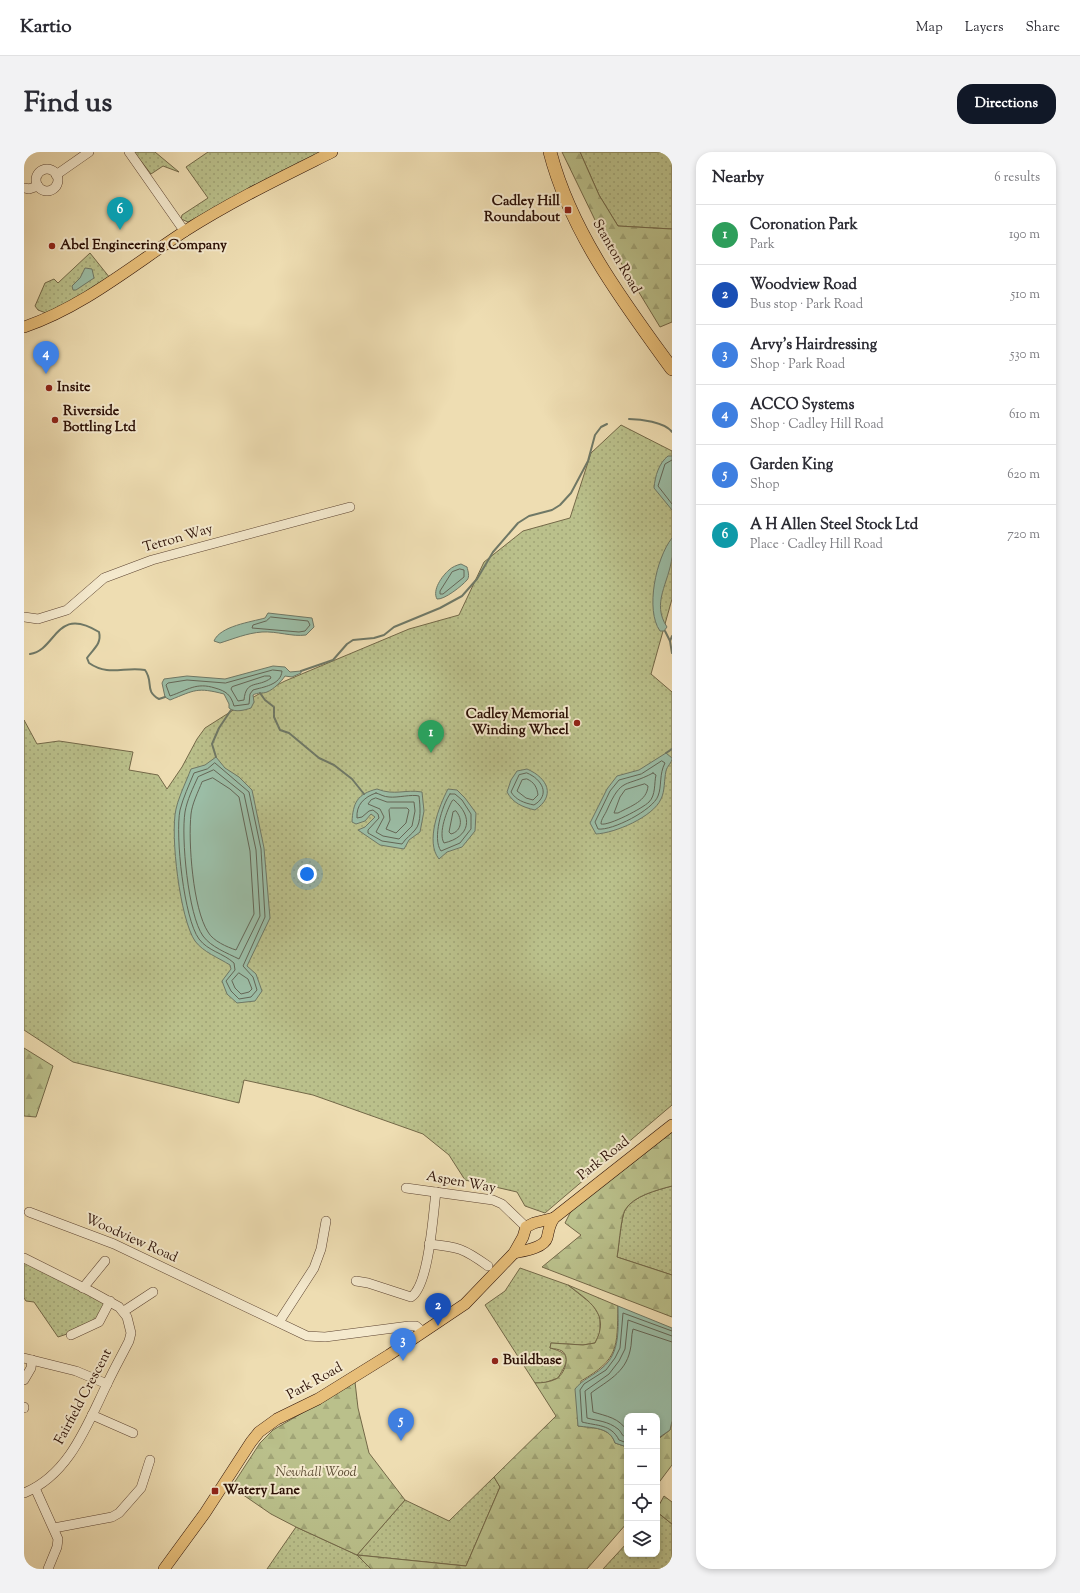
<!DOCTYPE html>
<html lang="en">
<head>
<meta charset="utf-8">
<style>
	:root { --surface:#fff; --page:#f2f2f3; --text:#2b2b33; --muted:#7c7c81; --line:#e1e1e2; --accent:#111827 }
	body { margin:0; font-family:"Sorts Mill Goudy",serif; background:var(--page); color:var(--text) }
	.controls { position:absolute; right:12px; bottom:12px; display:grid; overflow:hidden; border-radius:8px; box-shadow:0 2px 6px #0003 }
	.controls button { width:36px; height:36px; display:grid; place-items:center; padding:0; border:0; border-bottom:1px solid var(--line); background:var(--surface); color:var(--text); font:20px sans-serif }
	.you { position:absolute; left:283px; top:722px; width:14px; height:14px; margin:-10px; border:3px solid #fff; border-radius:50%; background:#1a73e8; box-shadow:0 0 0 6px #1a73e833 }
	.badge { display:grid; place-items:center; width:26px; height:26px; border-radius:50%; background:var(--accent); color:#fff; font-size:13px; font-weight:700 }
	.pin { position:absolute; translate:-50% -33px; filter:drop-shadow(0 1px 2px #0008) }
	.pin::after { content:''; position:absolute; top:21px; width:14px; height:12px; background:inherit; clip-path:polygon(0 0,100% 0,50% 100%) }
	.list { margin:0; padding:0; list-style:none }
	h2 { display:flex; justify-content:space-between; align-items:center; height:52px; margin:0; padding:0 16px; font-size:17px }
	h2 small { font-size:13px; font-weight:400; color:var(--muted) }
	.list li { display:grid; grid-template-columns:26px 1fr auto; gap:12px; align-items:center; box-sizing:border-box; height:60px; padding:0 16px; border-top:1px solid var(--line) }
	.list b { display:block; font-size:15px; white-space:nowrap }
	.list p { margin:0; font-size:13px; white-space:nowrap; color:var(--muted) }
	.list em { font-size:13px; font-style:normal; color:var(--muted) }
	.icon { flex:none; width:22px; height:22px; fill:none; stroke:currentColor; stroke-width:2; stroke-linecap:round; stroke-linejoin:round }
	.map { position:relative; flex:none; width:648px; height:1417px; overflow:hidden; border-radius:16px }
	header { display:flex; align-items:center; gap:24px; box-sizing:border-box; height:56px; padding:0 20px; background:var(--surface); border-bottom:1px solid var(--line) }
	header strong { font-size:19px }
	nav { display:flex; gap:22px; margin-inline-start:auto; font-size:14px }
	.intro { display:flex; align-items:center; justify-content:space-between; box-sizing:border-box; height:96px; padding:0 24px }
	h1 { margin:0; font-size:28px }
	.button { padding:10px 18px; border-radius:16px; background:var(--accent); color:#fff; font-size:14px; font-weight:700 }
	main { display:flex; gap:24px; padding:0 24px }
	aside { flex:1; background:var(--surface); border-radius:16px; box-shadow:0 2px 6px #0003 }
	.map>svg:first-child { display:block }
	.grass { fill:url(#grass-dots); stroke:#736848 }
	.forest { fill:url(#forest-firs); stroke:#736848 }
	.water { fill:#9bbda6; stroke:#6f7866 }
	.lines { fill:none; stroke-linecap:round; stroke-linejoin:round }
	.shore { stroke:#646656; stroke-width:1 }
	.stream { stroke:#6f7866; stroke-width:2 }
	.minor-casing { stroke:#5c4331; stroke-width:10 }
	.major-casing { stroke:#2c1006; stroke-width:12 }
	.highway-casing { stroke:#2c1006; stroke-width:14 }
	.minor { stroke:#f4e9cd; stroke-width:9 }
	.major { stroke:#e7be79; stroke-width:11 }
	.highway { stroke:#e7be79; stroke-width:13 }
	.poi-dot { fill:#8f2418; stroke:#f4e9cd; stroke-width:1.5 }
	.labels { text-anchor:middle; dominant-baseline:central; stroke-width:4; stroke-linejoin:round; paint-order:stroke }
	.poi-label { font-size:14px; font-weight:bold; fill:#2c1006; stroke:#f4e9cd; text-anchor:start }
	.street-label { font-size:14px; fill:#2c1006; stroke:#f4e9cd }
	.park-label { font-size:14px; font-style:italic; fill:#5e4e35; stroke:#f4e9cd }
</style>
</head>
<body>
<header>
<strong>Kartio</strong>
<nav><a>Map</a><a>Layers</a><a>Share</a></nav>
</header>
<div class="intro"><h1>Find us</h1><a class="button">Directions</a></div>
<main>
<div class="map">
<svg width="648" height="1417" viewBox="0 0 648 1417">
	<defs>
		<pattern id="grass-dots" width="8" height="8" patternUnits="userSpaceOnUse"><rect width="8" height="8" fill="#bac08b"/><path d="M2 2h.1M6 6h.1" fill="none" stroke="#a0a476" stroke-width="1.8" stroke-linecap="round"/></pattern>
		<pattern id="forest-firs" width="22" height="20" patternUnits="userSpaceOnUse"><rect width="22" height="20" fill="#bac08b"/><path d="M5 1l3.5 6h-7zM16 11l3.5 6h-7z" fill="#a0a476"/></pattern>
	</defs>
	<rect width="100%" height="100%" fill="#eeddb2"/>
	<filter id="stains"><feTurbulence type="fractalNoise" baseFrequency=".005" numOctaves="4"/><feColorMatrix values="0 0 0 0 .2 0 0 0 0 .09 0 0 0 0 .02 0 0 0 .5 -.17"/></filter>
	<radialGradient id="worn" r=".72"><stop offset=".6" stop-color="#630" stop-opacity="0"/><stop offset="1" stop-color="#630" stop-opacity=".3"/></radialGradient>
	<!-- grass -->
	<g class="grass">
		<path d="M110,0H131L155,20L139,14L127,22Z"/>
		<path d="M184,0H297L164,70L157,67L158,63L184,46L162,15Z"/>
		<path d="M556,0H646L648,3V77L594,74L575,43Z"/>
		<path d="M66,101L86,126L63,142L22,161L14,158L11,154L21,131L30,127L34,131Z"/>
		<path d="M597,273L648,299V447L627,522L648,540V953L521,1061L501,1054L493,1040L441,1028L425,1003L399,982L289,943L220,928L215,951L49,910L0,878V568L13,592L35,589L109,600L105,618L134,623L143,637L158,615L173,587L181,576L233,543L261,529L385,477L435,463L460,410L499,379L546,366L567,301Z"/>
		<path d="M648,1034V1123L593,1105C595,1094 597,1066 601,1058C609,1044 633,1038 648,1034Z"/>
		<path d="M0,1109L83,1152L77,1164L49,1180L34,1185L10,1150L2,1149L0,1146Z"/>
		<path d="M496,1116L544,1133L569,1153L576,1165V1181L571,1191L559,1193L527,1191L526,1196C549,1202 544,1209 534,1226L520,1231H511L461,1153L481,1139Z"/>
		<path d="M470,1325L476,1335L442,1414L334,1403L347,1417H243L272,1375L333,1403L381,1348L425,1369Z"/>
		<path d="M633,1360L648,1372V1417H579L603,1391V1402H633Z"/>
	</g>
	<!-- forest -->
	<g class="forest">
		<path d="M538,0H556L575,43L594,74L648,77V170L636,175L571,68Z"/>
		<path d="M0,896L29,914L12,965L0,964Z"/>
		<path d="M648,980V1034C633,1038 609,1044 601,1058C597,1065 595,1094 593,1105L648,1123V1165L518,1115L557,1083L541,1071L547,1059Z"/>
		<path d="M544,1133L594,1154C593,1196 595,1207 557,1229L554,1274C569,1276 586,1275 591,1291L603,1295V1371L563,1417H347L333,1403L272,1375L247,1362L215,1340L218,1335L210,1331L236,1291L249,1278L331,1230L334,1256L345,1301L381,1348L333,1403L442,1414L476,1335L470,1325L532,1264L511,1231C518,1231 526,1230 532,1227C540,1223 547,1205 538,1199C535,1197 530,1197 526,1196L527,1191L559,1193L571,1191C587,1162 565,1149 544,1133Z"/>
		<path d="M648,1269V1313L633,1333V1288L646,1278Z"/>
		<path d="M640,1344L648,1350V1372L633,1360V1357Z"/>
	</g>
	<!-- water -->
	<g class="water">
		<path d="M61,116L68,117L70,126L52,138H49L48,134L56,126Z"/>
		<path d="M644,304H648V358L630,336C631,324 635,311 644,304Z"/>
		<path d="M648,386C648,392 648,399 648,405C645,431 627,451 643,475L640,479H636C621,458 632,406 648,386Z"/>
		<path d="M437,412L443,415C444,419 446,425 443,428C438,434 420,448 413,447C408,438 418,424 425,418C428,415 433,413 437,412Z"/>
		<path d="M244,461L288,466L290,475L282,483C268,485 253,479 238,480C223,481 209,487 196,491L190,489C196,474 227,470 241,466Z"/>
		<path d="M249,514L261,515L266,520L277,519V521L268,525L261,524C257,530 250,537 243,540C238,542 234,540 229,543L230,550L227,556C221,558 211,561 205,556V552L200,542C173,535 171,538 146,548L141,545L138,531L140,527L163,524L201,527Z"/>
		<path d="M642,601L648,606C648,611 643,614 642,619C640,628 641,639 637,647C629,665 591,681 572,682L566,671L583,637L593,624L615,618Z"/>
		<path d="M192,605L201,616L215,625L228,638L240,696L246,766L223,814L232,822L238,839L231,849L213,851L203,842L198,829L207,817L206,813C195,806 179,800 171,789C156,767 146,683 152,657C155,644 162,630 167,617L181,613Z"/>
		<path d="M503,617C524,626 532,644 511,658C498,655 489,651 483,640L487,628L493,619Z"/>
		<path d="M353,637C371,644 381,637 398,640L400,659L396,680L385,688L380,697L356,693L334,678L341,675L351,665L347,662L341,669L332,672L328,670C329,651 333,642 353,637Z"/>
		<path d="M424,637L433,638L441,646L452,661L451,679L438,695L423,700L415,707C401,690 415,654 424,637Z"/>
		<path d="M594,1154L648,1176V1269L646,1278L633,1287V1264H603V1295L591,1291C586,1275 569,1276 554,1274L551,1237C559,1227 569,1224 578,1216C597,1201 594,1175 594,1154Z"/>
	</g>
	<g class="lines">
		<!-- shore -->
		<g class="shore">
			<path d="M648,308L641,312L634,334L648,352"/>
			<path d="M436,417L440,418V425L419,442H416V439L428,420Z"/>
			<path d="M247,465L284,469L286,473L281,479L275,480L228,476L229,473L242,469Z"/>
			<path d="M249,518L258,519C257,533 239,535 229,538L226,542L225,552L210,554C207,543 202,539 191,536C172,530 164,538 146,544L142,533L144,531L163,528L201,531Z"/>
			<path d="M241,524H246L247,526C234,536 222,527 220,548L214,549L207,537L208,535Z"/>
			<path d="M638,609L641,611C635,622 638,634 634,644C629,658 588,679 574,677L571,670L586,639L595,628L617,622Z"/>
			<path d="M191,611L225,640L237,697L241,765L219,814L229,825L233,838L227,845L215,847L207,839L202,829L211,818L210,811C199,801 184,799 175,787C160,767 151,683 156,658C159,646 165,633 170,621L183,617Z"/>
			<path d="M190,618L220,642L232,698L236,764L215,807C203,801 187,795 179,784C164,763 157,685 161,660C163,648 169,636 174,625Z"/>
			<path d="M503,621C518,627 527,643 510,653C500,651 492,648 487,640L495,623Z"/>
			<path d="M629,621L632,623C630,631 632,643 625,650C619,656 585,674 577,672C577,667 581,663 583,658C598,624 601,636 629,621Z"/>
			<path d="M189,626L206,637L215,645L226,699L230,762L212,798C203,795 189,789 184,780C169,757 164,690 167,662C168,652 174,640 178,630Z"/>
			<path d="M503,627C510,630 513,635 514,643L509,648L502,646L493,639L498,628Z"/>
			<path d="M621,632L624,634C623,649 607,654 594,661H590L596,645L601,638Z"/>
			<path d="M352,641C356,642 360,645 365,645C373,646 388,642 395,644C396,653 398,671 391,678C387,683 382,686 378,692L358,689L344,681V678L355,666L354,662L349,658L345,659L338,665L333,666C332,653 340,645 352,641Z"/>
			<path d="M426,642H431L438,648L447,662V677L436,691L417,699C408,687 418,653 426,642Z"/>
			<path d="M352,646L363,650H390L391,659L388,674L375,687L359,684L352,680L360,665L356,657L344,652L347,648Z"/>
			<path d="M430,648C450,665 446,685 420,691C414,681 423,658 428,649Z"/>
			<path d="M367,656H383L385,658L382,671L372,681L362,677L366,668L365,658Z"/>
			<path d="M432,659C439,667 438,679 427,682L425,680L429,660Z"/>
			<path d="M215,821L224,827L228,837L225,840L217,842L211,836L208,829Z"/>
			<path d="M603,1279C596,1266 582,1264 569,1260L567,1241C583,1229 601,1221 606,1199C608,1192 607,1184 609,1177L648,1190"/>
			<path d="M603,1286C597,1284 598,1280 594,1277C584,1269 574,1269 563,1266L561,1239L585,1222L595,1209L601,1197L604,1168L648,1184"/>
			<path d="M603,1291L595,1288C587,1272 573,1274 558,1270L556,1238L560,1232L582,1218L591,1206L596,1196L599,1161L648,1179"/>
		</g>
		<!-- stream -->
		<g class="stream">
			<path d="M605,267C616,267 641,270 648,280"/>
			<path d="M641,479L646,489"/>
			<path d="M648,484L646,489L648,501"/>
			<path d="M6,502C33,498 31,453 75,480C78,492 69,497 63,506L65,511C85,525 101,514 121,518C130,530 120,539 135,547L141,545"/>
			<path d="M277,519L309,508L323,492L329,488L350,486L360,483L370,475L416,456L438,444L453,427L469,400L494,371L505,364L528,358L536,353L547,341L564,309L571,283L577,275L583,272"/>
			<path d="M236,541L241,548L250,555V565L256,578L265,581L295,606L310,613L328,627L340,642"/>
			<path d="M642,601L648,597"/>
			<path d="M192,605L188,592L195,576L207,558"/>
		</g>
		<!-- minor casing -->
		<g class="minor-casing">
			<g id="minor">
				<path d="M105,0L161,80"/>
				<circle cx="23" cy="28" r="11"/>
				<path d="M32,23L65,0"/>
				<path d="M0,36L5,37L14,34"/>
				<path d="M0,465L14,467L43,458L80,426L128,408L326,355"/>
				<path d="M382,1036L469,1048L478,1052L502,1075"/>
				<path d="M5,1060L90,1092L283,1184L301,1185L385,1174H392L399,1180"/>
				<path d="M405,1092C434,1095 439,1096 464,1114"/>
				<path d="M0,1106L66,1139L95,1155L103,1165L107,1181L105,1189C98,1203 90,1217 83,1232C63,1273 45,1323 0,1341"/>
				<path d="M332,1129L344,1131L387,1145C405,1134 409,1062 412,1040"/>
				<path d="M59,1136L81,1109"/>
				<path d="M100,1159L129,1140"/>
				<path d="M255,1170L290,1116L297,1097L302,1069"/>
				<path d="M47,1183L75,1170L86,1149"/>
				<path d="M0,1206L52,1219L83,1232"/>
				<path d="M0,1228L7,1216L8,1208"/>
				<path d="M0,1255V1256"/>
				<path d="M68,1263L109,1281"/>
				<path d="M11,1336L34,1387L33,1395L24,1417"/>
				<path d="M30,1376L88,1365L95,1361L117,1336L126,1308"/>
			</g>
		</g>
		<!-- major casing -->
		<g class="major-casing">
			<g id="major">
				<path d="M0,175C59,155 109,113 161,79C208,49 258,25 308,0"/>
				<path d="M490,1101C499,1099 520,1096 523,1086C525,1078 525,1073 530,1066L648,973"/>
				<path d="M140,1417L181,1361L227,1290L235,1280L253,1267L294,1247L365,1203L441,1152L490,1101L499,1085L502,1075L510,1071L530,1066"/>
			</g>
		</g>
		<!-- highway casing -->
		<g class="highway-casing">
			<path id="highway" d="M526,0C547,81 600,151 648,217"/>
		</g>
		<!-- minor -->
		<use href="#minor" class="minor"/>
		<!-- major -->
		<use href="#major" class="major"/>
		<!-- highway -->
		<use href="#highway" class="highway"/>
	</g>
	<!-- markers -->
	<g class="poi-dot">
		<rect x="540" y="54" width="8" height="8" rx="2"/>
		<circle cx="28" cy="94" r="4"/>
		<circle cx="25" cy="236" r="4"/>
		<circle cx="31" cy="268" r="4"/>
		<circle cx="553" cy="571" r="4"/>
		<circle cx="471" cy="1209" r="4"/>
		<rect x="187" y="1335" width="8" height="8" rx="2"/>
	</g>
	<g class="labels">
		<!-- poi labels -->
		<g class="poi-label">
			<text x="536" y="50" text-anchor="end">Cadley Hill<tspan x="536" dy="16">Roundabout</tspan></text>
			<text x="36" y="94">Abel Engineering Company</text>
			<text x="33" y="236">Insite</text>
			<text x="39" y="260">Riverside<tspan x="39" dy="16">Bottling Ltd</tspan></text>
			<text x="545" y="563" text-anchor="end">Cadley Memorial<tspan x="545" dy="16">Winding Wheel</tspan></text>
			<text x="479" y="1209">Buildbase</text>
			<text x="199" y="1339">Watery Lane</text>
		</g>
		<!-- street labels -->
		<g class="street-label">
			<text transform="translate(592 105) rotate(60)">Stanton Road</text>
			<text transform="translate(154 387) rotate(-16)">Tetron Way</text>
			<text transform="translate(580 1007) rotate(-38)">Park Road</text>
			<text transform="translate(437 1031) rotate(10)">Aspen Way</text>
			<text transform="translate(107 1087) rotate(24)">Woodview Road</text>
			<text transform="translate(291 1230) rotate(-29)">Park Road</text>
			<text transform="translate(60 1245) rotate(-62)">Fairfield Crescent</text>
		</g>
		<!-- park labels -->
		<g class="park-label">
			<text x="292" y="1321">Newhall Wood</text>
		</g>
	</g>
	<rect width="100%" height="100%" filter="url(#stains)"/>
	<rect width="100%" height="100%" fill="url(#worn)"/>
</svg>
<div class="controls">
<button>+</button>
<button>−</button>
<button><svg class="icon" aria-label="locate" viewBox="0 0 24 24"><circle cx="12" cy="12" r="6"/><path d="M12 2v4M12 18v4M2 12h4M18 12h4"/></svg></button>
<button><svg class="icon" aria-label="layers" viewBox="0 0 24 24"><path d="M12 4l9 5-9 5-9-5zM3 14l9 5 9-5"/></svg></button>
</div>
<div class="you"></div>
<div class="pin badge" style="left:407px;top:601px;background:#2e9e5b">1</div>
<div class="pin badge" style="left:414px;top:1174px;background:#1a4fb4">2</div>
<div class="pin badge" style="left:379px;top:1209px;background:#3f7fe0">3</div>
<div class="pin badge" style="left:22px;top:222px;background:#3f7fe0">4</div>
<div class="pin badge" style="left:377px;top:1289px;background:#3f7fe0">5</div>
<div class="pin badge" style="left:96px;top:78px;background:#0f9aa8">6</div>
</div>
<aside>
<h2>Nearby<small>6 results</small></h2>
<ul class="list">
<li><span class="badge" style="background:#2e9e5b">1</span><div><b>Coronation Park</b><p>Park</p></div><em>190 m</em></li>
<li><span class="badge" style="background:#1a4fb4">2</span><div><b>Woodview Road</b><p>Bus stop · Park Road</p></div><em>510 m</em></li>
<li><span class="badge" style="background:#3f7fe0">3</span><div><b>Arvy's Hairdressing</b><p>Shop · Park Road</p></div><em>530 m</em></li>
<li><span class="badge" style="background:#3f7fe0">4</span><div><b>ACCO Systems</b><p>Shop · Cadley Hill Road</p></div><em>610 m</em></li>
<li><span class="badge" style="background:#3f7fe0">5</span><div><b>Garden King</b><p>Shop</p></div><em>620 m</em></li>
<li><span class="badge" style="background:#0f9aa8">6</span><div><b>A H Allen Steel Stock Ltd</b><p>Place · Cadley Hill Road</p></div><em>720 m</em></li>
</ul>
</aside>
</main>
</body>
</html>
